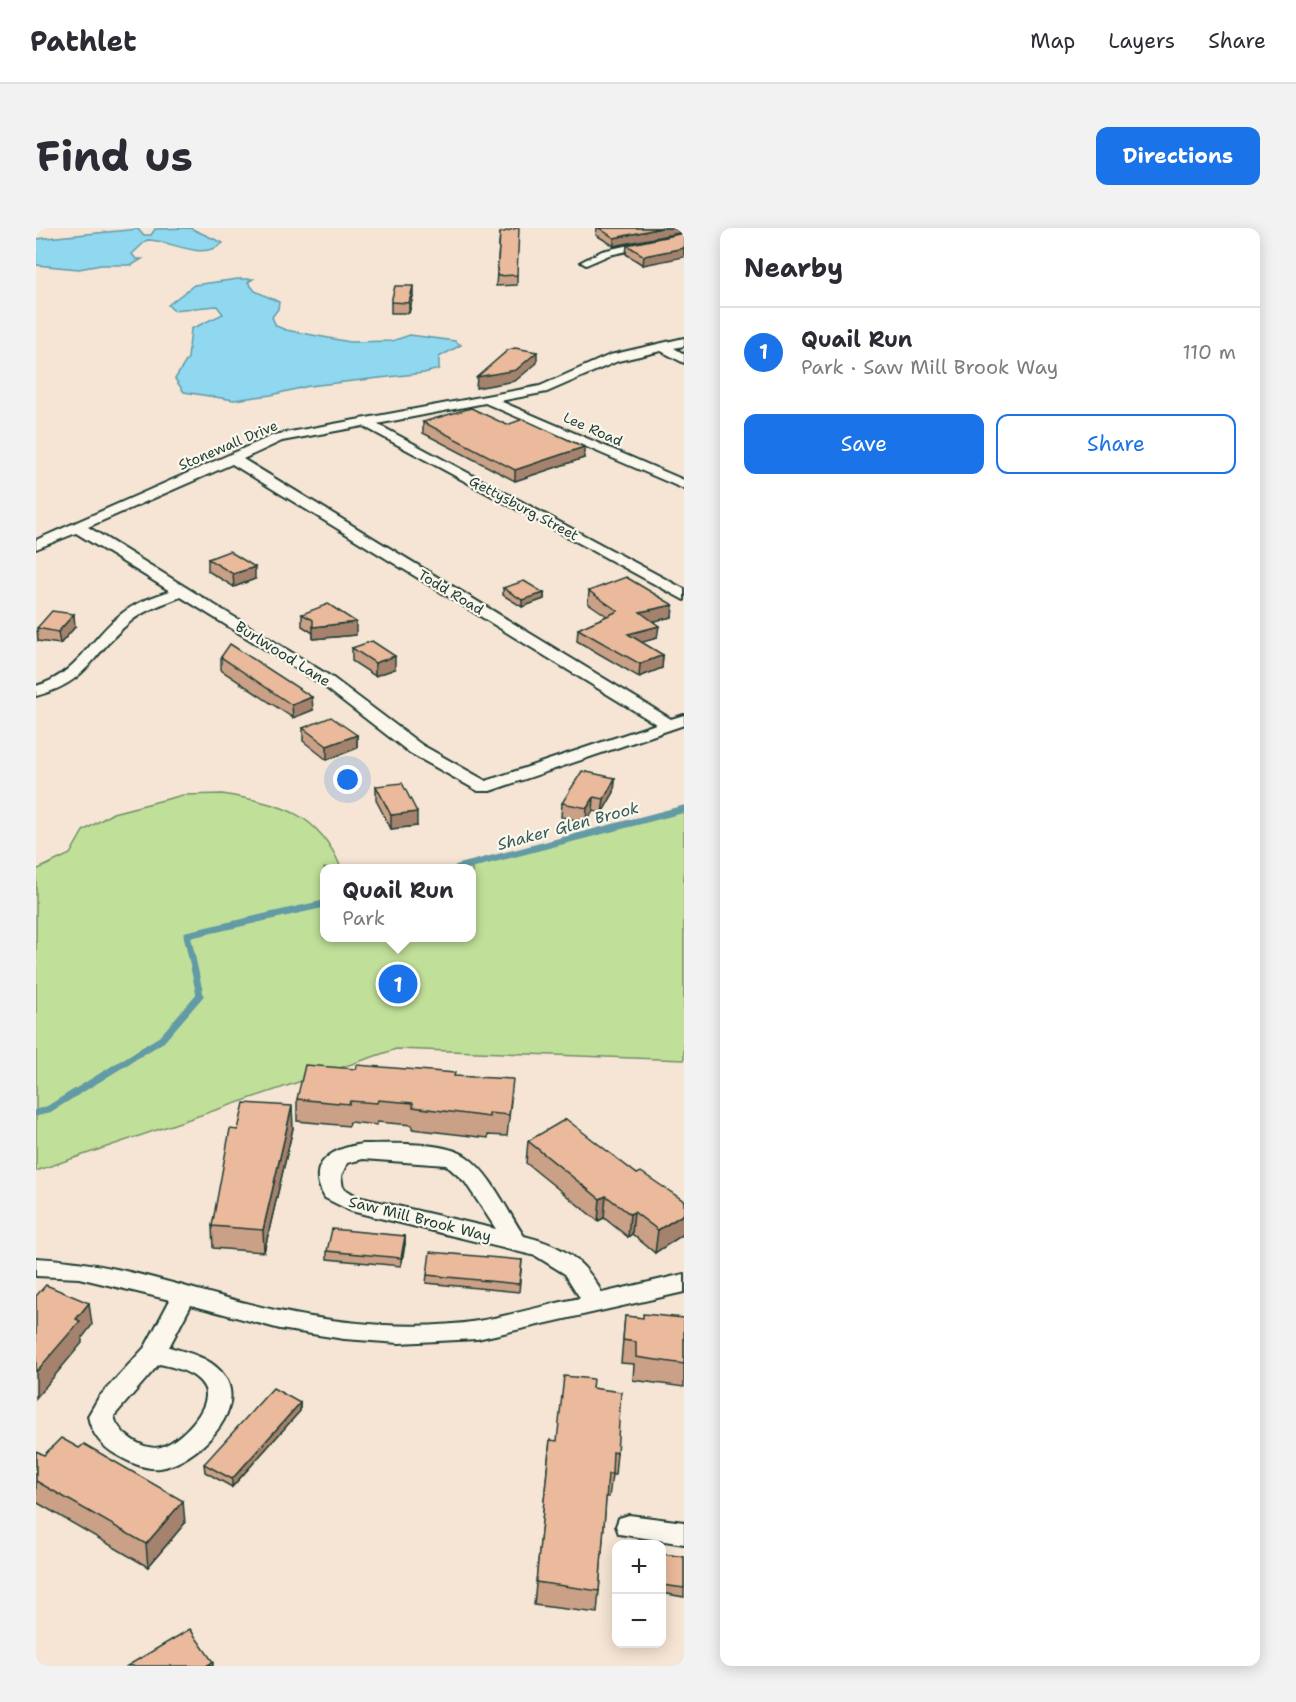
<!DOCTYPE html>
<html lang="en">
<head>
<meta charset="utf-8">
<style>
	:root { --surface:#fff; --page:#f2f2f3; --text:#2b2b33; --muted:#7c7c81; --line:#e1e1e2; --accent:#1a73e8 }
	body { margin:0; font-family:"Shantell Sans",sans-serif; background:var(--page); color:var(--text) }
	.controls { position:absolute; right:18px; bottom:18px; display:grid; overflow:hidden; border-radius:12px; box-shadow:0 3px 15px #0003 }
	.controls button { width:54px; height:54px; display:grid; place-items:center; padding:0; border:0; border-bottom:2px solid var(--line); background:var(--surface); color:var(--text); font:30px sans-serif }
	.you { position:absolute; left:312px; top:552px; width:21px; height:21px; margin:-15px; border:4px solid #fff; border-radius:50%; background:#1a73e8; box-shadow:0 0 0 9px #1a73e833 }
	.badge { display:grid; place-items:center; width:39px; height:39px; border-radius:50%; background:var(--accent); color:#fff; font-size:20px; font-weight:700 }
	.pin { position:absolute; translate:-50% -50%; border:3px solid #fff; box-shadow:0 2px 6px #0006 }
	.popup { position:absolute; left:284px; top:636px; width:156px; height:78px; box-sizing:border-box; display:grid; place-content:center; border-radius:12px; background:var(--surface); filter:drop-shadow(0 2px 4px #0005); font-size:20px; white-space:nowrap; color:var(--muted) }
	.popup b { font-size:22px; color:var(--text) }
	.popup::after { content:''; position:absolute; left:50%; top:100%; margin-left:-12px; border:12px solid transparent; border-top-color:var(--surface) }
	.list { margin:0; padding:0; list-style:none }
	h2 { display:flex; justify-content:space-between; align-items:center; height:78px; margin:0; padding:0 24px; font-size:26px }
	h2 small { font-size:20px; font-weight:400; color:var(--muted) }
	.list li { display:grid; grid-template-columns:39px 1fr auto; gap:18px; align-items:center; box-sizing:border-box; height:90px; padding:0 24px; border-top:2px solid var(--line) }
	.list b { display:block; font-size:22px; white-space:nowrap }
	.list p { margin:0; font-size:20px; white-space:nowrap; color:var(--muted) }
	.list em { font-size:20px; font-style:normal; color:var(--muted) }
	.actions { display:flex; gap:12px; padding:18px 24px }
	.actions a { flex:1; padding:14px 0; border:2px solid var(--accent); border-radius:12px; text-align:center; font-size:21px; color:var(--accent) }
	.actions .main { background:var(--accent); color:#fff }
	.map { position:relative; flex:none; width:648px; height:1438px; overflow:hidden; border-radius:12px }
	header { display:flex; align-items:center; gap:36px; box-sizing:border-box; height:84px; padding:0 30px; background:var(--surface); border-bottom:2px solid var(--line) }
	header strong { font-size:28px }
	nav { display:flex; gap:33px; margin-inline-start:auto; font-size:21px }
	.intro { display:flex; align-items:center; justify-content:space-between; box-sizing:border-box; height:144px; padding:0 36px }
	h1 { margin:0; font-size:42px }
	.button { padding:15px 27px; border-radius:12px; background:var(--accent); color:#fff; font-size:21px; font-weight:700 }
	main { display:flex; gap:36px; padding:0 36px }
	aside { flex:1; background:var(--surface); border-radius:12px; box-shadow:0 3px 15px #0003 }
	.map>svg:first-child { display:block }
	.green { fill:#c0df98; stroke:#708e66; stroke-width:1.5 }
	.water { fill:#8fd8f0; stroke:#629aa5; stroke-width:1.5 }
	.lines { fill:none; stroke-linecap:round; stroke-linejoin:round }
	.stream { stroke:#629aa5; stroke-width:7 }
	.street-casing { stroke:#1f3d34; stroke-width:4 }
	.street { fill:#fbf7ec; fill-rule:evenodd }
	.wall { fill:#caa086; stroke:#1f3d34; stroke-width:1.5 }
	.shaded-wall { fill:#a4826d; stroke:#1f3d34; stroke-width:1.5 }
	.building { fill:#ebba9c; stroke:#1f3d34; stroke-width:1.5 }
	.labels { text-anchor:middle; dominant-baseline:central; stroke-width:4.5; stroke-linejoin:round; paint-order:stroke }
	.far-street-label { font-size:14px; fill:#1f3d34; stroke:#fbf7ec }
	.street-label { font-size:15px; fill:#1f3d34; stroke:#fbf7ec }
	.water-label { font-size:16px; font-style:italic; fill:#355c5a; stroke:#fbf7ec }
</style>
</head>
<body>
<header>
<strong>Pathlet</strong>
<nav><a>Map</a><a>Layers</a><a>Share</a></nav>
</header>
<div class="intro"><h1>Find us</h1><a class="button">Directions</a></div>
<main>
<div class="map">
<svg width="648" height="1438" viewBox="0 0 648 1438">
	<rect width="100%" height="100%" fill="#f6e5d4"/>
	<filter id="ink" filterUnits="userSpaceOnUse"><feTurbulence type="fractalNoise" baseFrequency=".0167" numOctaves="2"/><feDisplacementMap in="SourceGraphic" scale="12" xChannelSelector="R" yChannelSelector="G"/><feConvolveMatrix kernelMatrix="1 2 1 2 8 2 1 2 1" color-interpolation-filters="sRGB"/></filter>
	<g filter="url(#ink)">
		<!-- green -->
		<path class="green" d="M186,566C242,576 282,582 305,640H288V710H436V640H423L648,583V832L360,821L0,943V642L34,626L47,603L77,585L147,567Z"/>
		<!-- water -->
		<g class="water">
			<path d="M154,0L187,15C165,34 136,12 111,12L96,26L100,31H106L96,37H65L43,41L0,37V11L102,1L107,7H115L119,1Z"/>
			<path d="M202,51H217L212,54L219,63L243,74L242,81L236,89L240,98L250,102L314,114L356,113L374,107L419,113L425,117L403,129V141L388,145L273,158L235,167L198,172L148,164L139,151L152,130L155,101L187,86L181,78L137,82L132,77L158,57Z"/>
		</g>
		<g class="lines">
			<!-- stream -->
			<g class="stream">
				<path d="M422,640L648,581"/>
				<path d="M0,885L13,881L126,811L164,767L151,707L288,676"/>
			</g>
			<!-- street casing -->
			<g class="street-casing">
				<g id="street">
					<path d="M648,5V11L573,27L550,37L545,34L566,23Z"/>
					<path d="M648,110V118L638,120L648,126V135L625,123L582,133L511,164L464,173L648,252V261L449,175L341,196L648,361V372L327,198L246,213L207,231L635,491L648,487V497L454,563H442L374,525L285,456L145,369C127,376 108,382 94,394C56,425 54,454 0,468V458C40,447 54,411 84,387C98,375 117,369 134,363L40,305L0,321V312L238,207L504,158L574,127ZM196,236L620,496L450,553L386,517L297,450L52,299Z"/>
					<path d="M327,916C355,916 409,913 431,929C456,947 471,983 488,1008C525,1017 548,1031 566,1065L648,1046V1064L441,1111L363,1115L308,1111L244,1101L155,1077L133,1119C153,1125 177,1130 189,1149C212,1185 158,1235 124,1240C110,1242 93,1234 81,1227C66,1219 55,1205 52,1188L63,1169L109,1119L134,1072L43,1050L0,1048V1030C85,1034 161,1065 243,1083C305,1096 380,1103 442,1093C476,1087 510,1077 544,1070L529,1046L500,1028L315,983L289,970C268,935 297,920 327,916ZM327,931L410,937L429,954L460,1001L322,969L307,960L305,948L311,935ZM123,1136C138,1139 160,1144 168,1159C179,1178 143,1214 125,1219C108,1224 81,1205 78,1188Z"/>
					<path d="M593,1287L648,1294V1316L583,1306L580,1298L583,1290Z"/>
				</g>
			</g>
			<!-- street -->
			<use href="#street" class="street"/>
		</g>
		<!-- wall -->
		<g class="wall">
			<path d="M561,0H648V4L578,18L560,7Z"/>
			<path d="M464,5L481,47V57L460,58Z"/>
			<path d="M648,5L607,37L590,26L591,17Z"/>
			<path d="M377,68L373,85H355V74Z"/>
			<path d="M387,194L471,197L548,230L479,253L387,205Z"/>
			<path d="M172,331L219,351L198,359L172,343Z"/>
			<path d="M467,360L508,365V371L486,379L467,367Z"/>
			<path d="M553,363L637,377L636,389L617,393L621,410L605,414L627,427L626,440L603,449L541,413L542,401L571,388L552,375Z"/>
			<path d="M266,386L320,407L277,411V405L266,398Z"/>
			<path d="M39,399L24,416L2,413L1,400Z"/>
			<path d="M316,420L359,441L339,448L316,433Z"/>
			<path d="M185,429L277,482L257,490L185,442Z"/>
			<path d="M267,500L321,507V520L291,532L267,513Z"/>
			<path d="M579,550L578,564L566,585L557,583L550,594L525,589L526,575Z"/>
			<path d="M340,558L381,598L355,601L340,572Z"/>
			<path d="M418,848L475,872L471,908L452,907V910L376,901V897L341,894V897L314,894L313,898L261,893V871Z"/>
			<path d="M257,900L228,1024L177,1020L176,998L202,902Z"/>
			<path d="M492,913L601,946L648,973L619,1025L596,1006L592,1009L568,990L562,993L490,935Z"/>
			<path d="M369,1008V1016L365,1038L291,1031V1023Z"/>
			<path d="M486,1032L483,1064L390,1055L391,1047Z"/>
			<path d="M589,1088L607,1090H648V1159L597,1152L598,1136L585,1135Z"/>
			<path d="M556,1160L581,1225L579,1247H576L573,1269H570L563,1363L561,1385L498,1377L514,1212L521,1213Z"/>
			<path d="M264,1175V1183L196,1259L169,1244L168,1236Z"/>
			<path d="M0,1223L8,1227L149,1295L112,1339L0,1274Z"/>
			<path d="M626,1326L648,1329V1369L626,1365Z"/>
		</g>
		<!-- shaded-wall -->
		<g class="shaded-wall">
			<path d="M625,0H648V4L578,18V10Z"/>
			<path d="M648,20V29L607,37L608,28Z"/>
			<path d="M377,58V68L373,85V75Z"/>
			<path d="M501,124V135L479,153L440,160L441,149Z"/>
			<path d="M548,219V230L479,253V242Z"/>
			<path d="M219,339V351L198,359L197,346Z"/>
			<path d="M508,365V371L486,379V372Z"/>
			<path d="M637,377L636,389L602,397L604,384Z"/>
			<path d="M38,386L39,399L24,416L22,404Z"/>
			<path d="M320,394V407L277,411V399Z"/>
			<path d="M623,398L621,410L590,419L592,406Z"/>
			<path d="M627,427L626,440L603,449L604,436Z"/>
			<path d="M359,428V441L339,448V435Z"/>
			<path d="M276,469L277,482L257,490L256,477Z"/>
			<path d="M321,507V520L291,532V518Z"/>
			<path d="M579,550L578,564L566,585L568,571Z"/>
			<path d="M558,569L557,583L550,594L551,580Z"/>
			<path d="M381,584V598L355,601V587Z"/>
			<path d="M256,878L257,900L228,1024L227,1002Z"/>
			<path d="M570,968L568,990L562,993L564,971Z"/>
			<path d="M598,984L596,1006L592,1009L594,986Z"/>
			<path d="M648,986V1006L619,1025L622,1002Z"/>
			<path d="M369,1008V1016L365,1038V1030Z"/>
			<path d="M53,1075L56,1097L46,1110V1115L0,1170V1144L40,1091Z"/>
			<path d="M264,1175V1183L196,1259V1251Z"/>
			<path d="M147,1273L149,1295L112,1339L110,1316Z"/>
			<path d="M177,1434V1438H170Z"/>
		</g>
		<!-- building -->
		<g class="building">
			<path d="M481,0H483L481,47L461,48L464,5Z"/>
			<path d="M563,0H625L578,10Z"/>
			<path d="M648,5V20L608,28L591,17Z"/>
			<path d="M359,58H377L373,75L355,74Z"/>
			<path d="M479,120L501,124L480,142L441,149L472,122Z"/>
			<path d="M435,180L471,197L487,191L548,219L479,242L387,194Z"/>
			<path d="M193,323L219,339L197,346L172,331Z"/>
			<path d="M590,349L637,377L604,384L623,398L592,406L627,427L604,436L542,401L582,383L553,363Z"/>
			<path d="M488,353L508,365L486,372L467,360Z"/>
			<path d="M292,376L320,394L277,399V392L266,386Z"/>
			<path d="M16,383L38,386L22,404L1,400Z"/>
			<path d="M336,413L359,428L339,435L316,420Z"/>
			<path d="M194,416L276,469L256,477L185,429Z"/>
			<path d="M295,489L321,507L291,518L267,500Z"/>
			<path d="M546,543L579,550L568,571L558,569L551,580L526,575Z"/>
			<path d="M366,555L381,584L355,587L340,558Z"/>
			<path d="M269,837L320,841L321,837L419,845L418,848L477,851L473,887L453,885V889L377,879V875L342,872L341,875L314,873L313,876L261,871Z"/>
			<path d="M208,875L256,878L227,1002L176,998L194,901L202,902Z"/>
			<path d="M530,891L601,946L605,944L648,973V986L622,1002L598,984L594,986L570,968L564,971L492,913Z"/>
			<path d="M296,1001L369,1008L365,1030L291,1023Z"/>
			<path d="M394,1024L486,1032L483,1056L391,1047Z"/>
			<path d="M10,1057L53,1075L40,1091L44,1093L0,1144V1068Z"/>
			<path d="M607,1086L648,1090V1136L600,1129V1114L587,1112L589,1088L607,1090Z"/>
			<path d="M528,1148L557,1151L556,1160L585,1164L581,1225L577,1224L576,1246H572L563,1363L500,1354L514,1212L521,1213Z"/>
			<path d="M237,1160L264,1175L196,1251L168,1236Z"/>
			<path d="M25,1210L43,1220L48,1216L147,1273L110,1316L0,1253V1223L8,1227Z"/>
			<path d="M626,1326L648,1329V1360L626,1357Z"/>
			<path d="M154,1401L177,1434L170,1438H91Z"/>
		</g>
	</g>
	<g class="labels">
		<!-- far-street labels -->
		<g class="far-street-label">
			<text transform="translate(557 201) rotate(24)">Lee Road</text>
			<text transform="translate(192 217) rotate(-23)">Stonewall Drive</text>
			<text transform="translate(488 280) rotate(28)">Gettysburg Street</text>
			<text transform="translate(415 364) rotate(31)">Todd Road</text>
		</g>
		<!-- street labels -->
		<g class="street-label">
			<text transform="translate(247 426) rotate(32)">Burlwood Lane</text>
			<text transform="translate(384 991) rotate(14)">Saw Mill Brook Way</text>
		</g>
		<!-- water labels -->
		<g class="water-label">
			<text transform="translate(532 598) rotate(-15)">Shaker Glen Brook</text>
		</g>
	</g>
</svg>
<div class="controls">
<button>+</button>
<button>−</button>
</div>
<div class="you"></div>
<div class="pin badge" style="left:362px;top:756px">1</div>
<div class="popup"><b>Quail Run</b>Park</div>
</div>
<aside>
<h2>Nearby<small></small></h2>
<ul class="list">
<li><span class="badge">1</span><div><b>Quail Run</b><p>Park · Saw Mill Brook Way</p></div><em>110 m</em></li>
</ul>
<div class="actions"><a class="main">Save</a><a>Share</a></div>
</aside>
</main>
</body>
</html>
